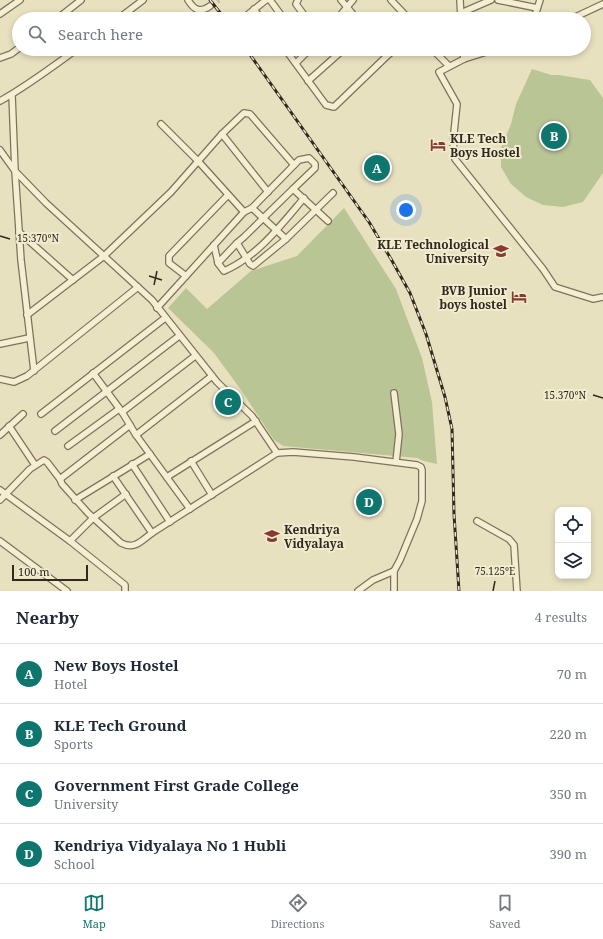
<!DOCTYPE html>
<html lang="en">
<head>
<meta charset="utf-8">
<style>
	:root { --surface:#fff; --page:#f2f2f3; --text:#1f2937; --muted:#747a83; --line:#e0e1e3; --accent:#0f766e }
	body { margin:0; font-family:"Noto Serif",serif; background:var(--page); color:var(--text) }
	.controls { position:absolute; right:12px; bottom:12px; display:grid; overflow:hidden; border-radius:8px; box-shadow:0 2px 6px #0003 }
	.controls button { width:36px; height:36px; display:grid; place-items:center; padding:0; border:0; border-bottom:1px solid var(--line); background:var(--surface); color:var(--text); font:20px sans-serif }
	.scale { position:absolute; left:12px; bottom:10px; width:76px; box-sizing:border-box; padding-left:4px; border:2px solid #31291d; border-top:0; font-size:11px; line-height:14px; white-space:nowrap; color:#31291d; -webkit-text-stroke:3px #f1ebcf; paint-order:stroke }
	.you { position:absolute; left:406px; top:210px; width:14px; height:14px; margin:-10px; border:3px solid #fff; border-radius:50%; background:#1a73e8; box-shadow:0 0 0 6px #1a73e833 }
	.badge { display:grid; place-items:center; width:26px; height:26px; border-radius:50%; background:var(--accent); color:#fff; font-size:13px; font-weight:700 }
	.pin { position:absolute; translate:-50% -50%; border:2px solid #fff; box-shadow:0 1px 4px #0006 }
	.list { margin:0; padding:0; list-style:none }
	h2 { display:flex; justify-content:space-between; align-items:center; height:52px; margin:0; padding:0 16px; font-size:17px }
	h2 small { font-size:13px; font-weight:400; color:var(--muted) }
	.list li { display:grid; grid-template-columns:26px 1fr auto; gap:12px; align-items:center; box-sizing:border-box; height:60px; padding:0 16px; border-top:1px solid var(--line) }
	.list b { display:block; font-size:15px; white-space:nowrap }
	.list p { margin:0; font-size:13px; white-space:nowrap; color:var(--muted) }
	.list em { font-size:13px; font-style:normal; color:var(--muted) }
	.icon { flex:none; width:22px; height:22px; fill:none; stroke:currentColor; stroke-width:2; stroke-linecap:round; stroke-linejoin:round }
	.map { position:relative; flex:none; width:603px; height:591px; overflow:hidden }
	.search { position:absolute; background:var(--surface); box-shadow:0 2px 6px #0003; left:12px; right:12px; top:12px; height:44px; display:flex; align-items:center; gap:10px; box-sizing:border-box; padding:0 14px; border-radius:22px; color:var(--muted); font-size:15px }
	.sheet { height:292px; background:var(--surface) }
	nav { display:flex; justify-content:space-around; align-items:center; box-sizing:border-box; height:56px; border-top:1px solid var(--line); background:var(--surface); font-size:11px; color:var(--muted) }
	nav a { display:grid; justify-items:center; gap:2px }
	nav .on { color:var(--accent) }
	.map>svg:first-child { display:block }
	.grass { fill:#bac596 }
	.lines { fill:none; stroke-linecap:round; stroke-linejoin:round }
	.minor-tunnel { stroke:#c3bc9f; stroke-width:5.5; stroke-dasharray:5.5 3; stroke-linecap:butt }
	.minor-casing { stroke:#80725a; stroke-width:8 }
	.minor { stroke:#f4eed2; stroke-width:5.5 }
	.rail-casing { stroke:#31291d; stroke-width:3 }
	.rail { stroke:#f1ebcf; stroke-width:1.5; stroke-dasharray:4.5; stroke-linecap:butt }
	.ticks { fill:none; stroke:#31291d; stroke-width:1.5 }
	.labels { text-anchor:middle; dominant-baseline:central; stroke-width:4; stroke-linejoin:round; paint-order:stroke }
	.poi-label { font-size:12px; font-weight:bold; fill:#31291d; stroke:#f1ebcf; text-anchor:start }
	.ticks-label { font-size:10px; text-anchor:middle; fill:#31291d; stroke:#f1ebcf; stroke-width:4; stroke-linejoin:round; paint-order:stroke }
</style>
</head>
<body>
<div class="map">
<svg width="603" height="591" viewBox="0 0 603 591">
	<rect width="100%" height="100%" fill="#e8e1c0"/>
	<!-- grass -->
	<g class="grass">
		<path d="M532,69L551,75H559L590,80L603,98V173L583,202L563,207L543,205L526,197L511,184L501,167V148L511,124L516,104Z"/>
		<path d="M344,208L396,289L422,358L432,402L437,464L424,461L417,458L283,446L274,440L241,390L214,353L168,308L186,288L207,309L251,271L297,256Z"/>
	</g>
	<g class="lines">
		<!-- minor-tunnel -->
		<path class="minor-tunnel" d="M210,6L219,0"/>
		<!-- minor casing -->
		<g class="minor-casing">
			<g id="minor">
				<path d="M188,0C194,10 200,13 210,6"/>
				<path d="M270,0L284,19"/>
				<path d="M298,0L296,4L307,19"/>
				<path d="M341,0L357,19"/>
				<path d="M391,0L409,19"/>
				<path d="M460,0L461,19"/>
				<path d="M498,0L537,8"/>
				<path d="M254,9L261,19"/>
				<path d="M461,13L491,0"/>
				<path d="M0,14L20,0"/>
				<path d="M246,16L266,0"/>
				<path d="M57,19L81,0"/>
				<path d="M118,19L143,0"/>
				<path d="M337,19L353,0"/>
				<path d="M534,19L540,0"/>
				<path d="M571,19L603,4"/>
				<path d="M285,49L326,105L334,107L389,54"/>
				<path d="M384,49L389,54L396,49"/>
				<path d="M432,49L449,66"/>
				<path d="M463,49L464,59"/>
				<path d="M496,49L464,59L439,72L457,104L453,142L455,159L543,269L555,287L593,299L603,297"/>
				<path d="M0,58L11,54L19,48"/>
				<path d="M296,63L310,49"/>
				<path d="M308,81L344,49"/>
				<path d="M12,95L15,171L21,260L34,371"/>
				<path d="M0,101C27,86 52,67 77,49"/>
				<path d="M222,134L268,192"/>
				<path d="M0,150L15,171L46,203L152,300L217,382L252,416L277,453"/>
				<path d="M252,208L299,160L309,158L315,164V168L293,189L328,221"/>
				<path d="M244,212L252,208L286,239L333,193"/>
				<path d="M19,232L73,280"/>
				<path d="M237,243L250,264L253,266L286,239"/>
				<path d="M214,245L218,263L237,243L244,237L293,189"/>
				<path d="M218,263L224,271C257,257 281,225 304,198"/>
				<path d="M186,276L169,263V256L228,195"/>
				<path d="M157,308L244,212L198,161L161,124"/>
				<path d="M27,315L104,256L171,192L222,134L244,113L250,114L294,165"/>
				<path d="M0,344L29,338"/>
				<path d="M93,373L122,412L136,435L190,509"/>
				<path d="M0,379L14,382L27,376L138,287"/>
				<path d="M394,393L399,434L396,462"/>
				<path d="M122,412L195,356"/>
				<path d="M41,414L165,318"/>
				<path d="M9,426L35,465"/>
				<path d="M55,431L179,336"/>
				<path d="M0,435L23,414"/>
				<path d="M136,435L212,376"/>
				<path d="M68,446L119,409"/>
				<path d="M191,461L212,495"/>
				<path d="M132,464L170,522"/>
				<path d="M113,476L152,533"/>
				<path d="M167,477L256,421"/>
				<path d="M60,479L130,425"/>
				<path d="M0,490L70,541L125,585V591"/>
				<path d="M0,500L30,469L44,460L47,462L60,479L62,484L88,513L121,543C135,550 141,541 152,533L277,453L293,452L354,457L417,465L421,467L422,470V501L417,519L400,560L394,571V591"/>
				<path d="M75,500L150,454"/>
				<path d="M477,521L509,539L514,545L517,591"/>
				<path d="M0,541L67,591"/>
				<path d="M70,541L93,518L126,494"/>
				<path d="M358,591L373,580L394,571"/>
			</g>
		</g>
		<!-- minor -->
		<use href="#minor" class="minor"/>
		<!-- rail casing -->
		<g class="rail-casing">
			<g id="rail">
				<path d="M210,0L225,19"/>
				<path d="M246,49L369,222L391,259L410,293L426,334L445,397L452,429L454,514L459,591"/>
			</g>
		</g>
		<!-- rail -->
		<use href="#rail" class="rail"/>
	</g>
	<!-- ticks -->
	<path class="ticks" d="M0,236L10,239M149,276L162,280M154,285L157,271M593,395L603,398M493,591L495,581"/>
	<!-- icons -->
	<defs>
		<g id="hotel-bare" transform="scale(1.2)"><path d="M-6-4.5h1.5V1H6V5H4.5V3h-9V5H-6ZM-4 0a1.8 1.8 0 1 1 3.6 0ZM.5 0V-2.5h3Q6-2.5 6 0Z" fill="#883a30" stroke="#f1ebcf" stroke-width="2.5" paint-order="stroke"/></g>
		<g id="university-bare" transform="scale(1.2)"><path d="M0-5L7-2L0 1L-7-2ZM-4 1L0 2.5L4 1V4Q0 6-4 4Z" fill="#883a30" stroke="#f1ebcf" stroke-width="2.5" paint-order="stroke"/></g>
		<g id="school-bare" transform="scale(1.2)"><path d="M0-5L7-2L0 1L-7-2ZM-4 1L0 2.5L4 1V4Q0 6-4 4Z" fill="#883a30" stroke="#f1ebcf" stroke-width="2.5" paint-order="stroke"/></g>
	</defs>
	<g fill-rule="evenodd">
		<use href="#hotel-bare" x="438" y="145"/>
		<use href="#university-bare" x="501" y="251"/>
		<use href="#hotel-bare" x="519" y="297"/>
		<use href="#school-bare" x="272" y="536"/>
	</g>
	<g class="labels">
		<!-- poi labels -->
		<g class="poi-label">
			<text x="450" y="138">KLE Tech<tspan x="450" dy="14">Boys Hostel</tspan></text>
			<text x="489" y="244" text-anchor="end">KLE Technological<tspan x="489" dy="14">University</tspan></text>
			<text x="507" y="290" text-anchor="end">BVB Junior<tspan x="507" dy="14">boys hostel</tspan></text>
			<text x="284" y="529">Kendriya<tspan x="284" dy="14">Vidyalaya</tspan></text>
		</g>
	</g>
	<g class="ticks-label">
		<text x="38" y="242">15.370°N</text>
		<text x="565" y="399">15.370°N</text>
		<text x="495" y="575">75.125°E</text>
	</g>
</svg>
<div class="controls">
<button><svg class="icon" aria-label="locate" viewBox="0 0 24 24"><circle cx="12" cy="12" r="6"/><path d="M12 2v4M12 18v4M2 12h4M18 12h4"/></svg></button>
<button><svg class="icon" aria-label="layers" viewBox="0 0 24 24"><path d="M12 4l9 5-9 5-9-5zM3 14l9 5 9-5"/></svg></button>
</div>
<div class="scale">100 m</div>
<div class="you"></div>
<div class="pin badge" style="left:377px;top:168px">A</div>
<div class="pin badge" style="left:554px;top:136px">B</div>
<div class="pin badge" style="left:228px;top:402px">C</div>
<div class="pin badge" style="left:369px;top:502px">D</div>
<div class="search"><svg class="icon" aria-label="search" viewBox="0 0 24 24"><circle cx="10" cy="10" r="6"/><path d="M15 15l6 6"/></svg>Search here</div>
</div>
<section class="sheet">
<h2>Nearby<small>4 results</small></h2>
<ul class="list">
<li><span class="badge">A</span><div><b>New Boys Hostel</b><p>Hotel</p></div><em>70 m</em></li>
<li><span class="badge">B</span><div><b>KLE Tech Ground</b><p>Sports</p></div><em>220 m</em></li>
<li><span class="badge">C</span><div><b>Government First Grade College</b><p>University</p></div><em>350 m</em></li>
<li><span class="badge">D</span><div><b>Kendriya Vidyalaya No 1 Hubli</b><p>School</p></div><em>390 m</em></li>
</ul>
</section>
<nav>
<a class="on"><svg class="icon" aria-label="map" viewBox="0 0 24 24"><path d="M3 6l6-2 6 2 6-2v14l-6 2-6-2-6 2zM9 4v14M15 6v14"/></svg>Map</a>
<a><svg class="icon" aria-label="directions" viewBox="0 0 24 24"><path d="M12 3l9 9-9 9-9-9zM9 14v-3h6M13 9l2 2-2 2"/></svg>Directions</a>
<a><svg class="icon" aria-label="saved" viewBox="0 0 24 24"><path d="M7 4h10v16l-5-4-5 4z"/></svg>Saved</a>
</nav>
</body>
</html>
